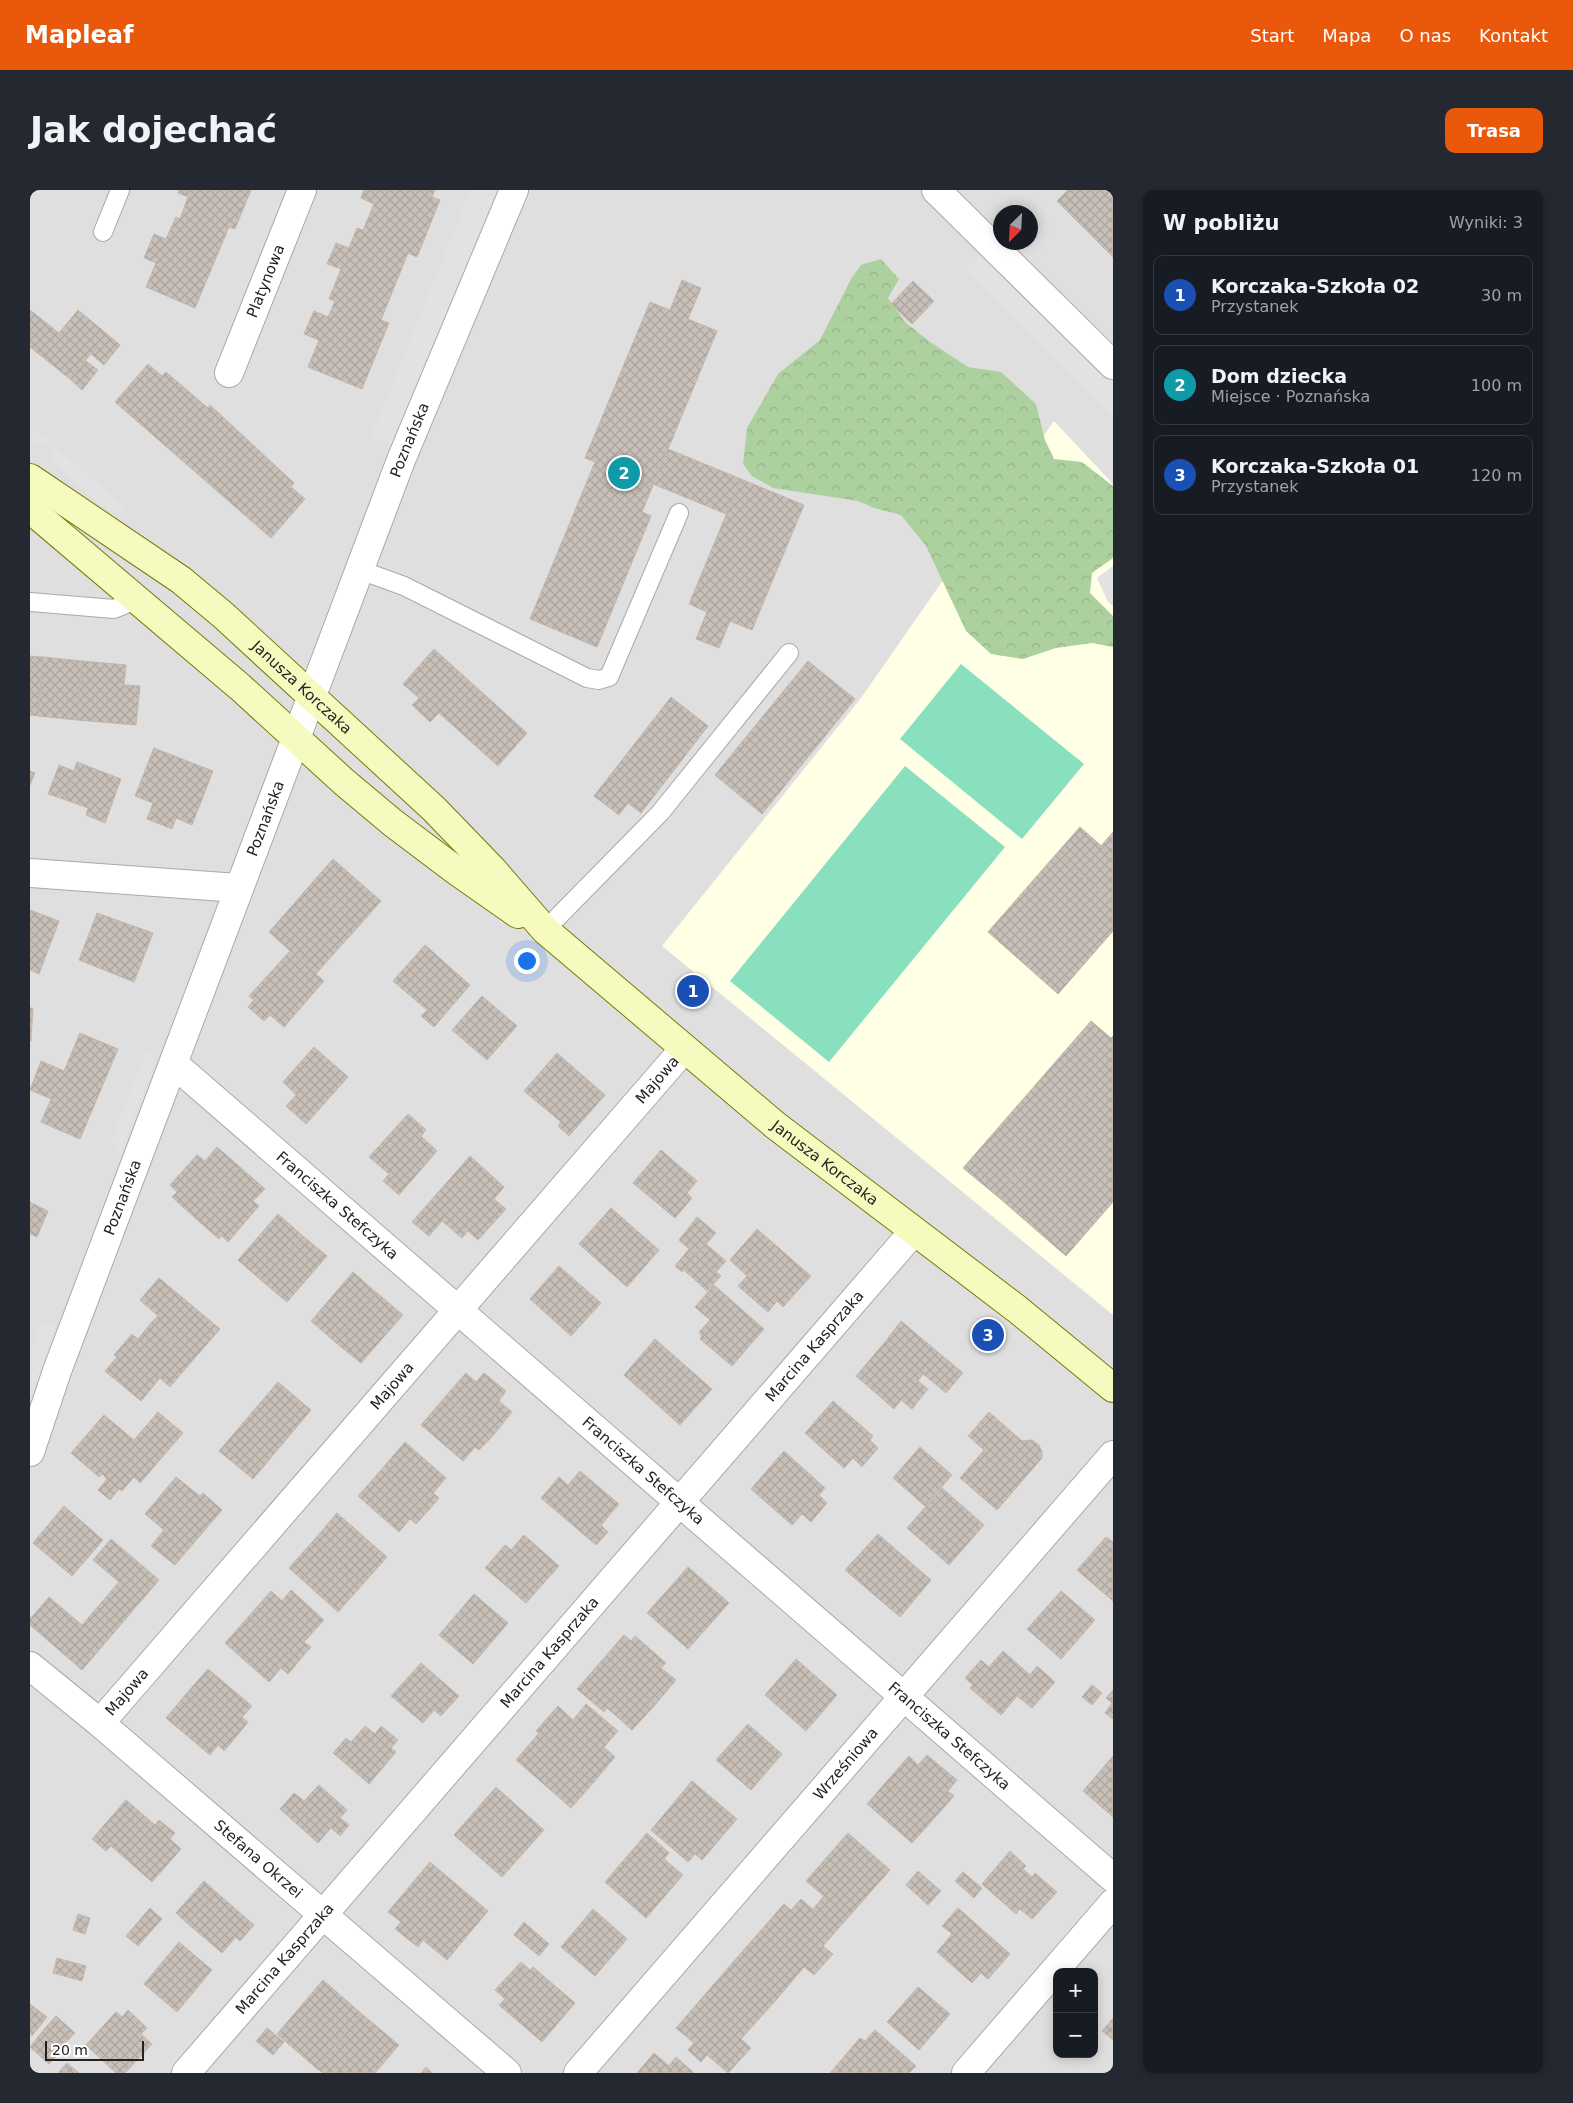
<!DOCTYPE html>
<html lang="pl">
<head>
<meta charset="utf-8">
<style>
	:root { --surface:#171b24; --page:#242831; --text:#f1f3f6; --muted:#9ea1a6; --line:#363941; --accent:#ea580c }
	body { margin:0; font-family:"DejaVu Sans",sans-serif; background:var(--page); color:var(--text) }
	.controls { position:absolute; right:15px; bottom:15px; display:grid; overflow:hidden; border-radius:10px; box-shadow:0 2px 12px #0003 }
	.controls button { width:45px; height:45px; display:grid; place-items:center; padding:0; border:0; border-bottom:1px solid var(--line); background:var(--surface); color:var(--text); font:25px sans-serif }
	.compass { position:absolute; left:963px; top:15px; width:45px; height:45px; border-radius:50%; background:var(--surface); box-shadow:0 2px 12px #0003; rotate:204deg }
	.scale { position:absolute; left:15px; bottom:12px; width:99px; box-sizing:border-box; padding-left:5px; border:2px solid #222; border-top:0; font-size:14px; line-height:18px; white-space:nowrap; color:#222; -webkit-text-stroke:4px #fff; paint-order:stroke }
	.you { position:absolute; left:496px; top:770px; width:18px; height:18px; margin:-12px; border:4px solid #fff; border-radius:50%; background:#1a73e8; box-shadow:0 0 0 8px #1a73e833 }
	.badge { display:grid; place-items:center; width:32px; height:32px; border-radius:50%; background:var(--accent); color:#fff; font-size:16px; font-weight:700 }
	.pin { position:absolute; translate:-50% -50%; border:2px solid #fff; box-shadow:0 1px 5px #0006 }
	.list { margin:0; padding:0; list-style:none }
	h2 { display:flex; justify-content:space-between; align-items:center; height:65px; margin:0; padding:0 20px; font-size:21px }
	h2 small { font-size:16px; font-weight:400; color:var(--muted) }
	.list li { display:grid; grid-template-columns:32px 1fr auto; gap:15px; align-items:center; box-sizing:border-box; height:80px; margin:0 10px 10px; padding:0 10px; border:1px solid var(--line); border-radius:10px }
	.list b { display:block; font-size:19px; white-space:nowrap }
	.list p { margin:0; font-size:16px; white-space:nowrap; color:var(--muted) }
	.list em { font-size:16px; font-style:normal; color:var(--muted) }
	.map { position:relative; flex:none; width:1083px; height:1883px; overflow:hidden; border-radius:10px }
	header { display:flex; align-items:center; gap:30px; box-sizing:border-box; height:70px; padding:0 25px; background:var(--accent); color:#fff }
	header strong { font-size:24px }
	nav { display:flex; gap:28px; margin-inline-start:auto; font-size:18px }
	.intro { display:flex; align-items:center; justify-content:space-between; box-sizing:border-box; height:120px; padding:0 30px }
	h1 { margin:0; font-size:35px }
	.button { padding:12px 22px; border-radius:10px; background:var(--accent); color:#fff; font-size:18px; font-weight:700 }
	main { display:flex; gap:30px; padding:0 30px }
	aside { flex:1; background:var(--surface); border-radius:10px; box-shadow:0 2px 12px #0003 }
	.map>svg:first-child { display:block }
	.residential { fill:#e0dfdf; fill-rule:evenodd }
	.education { fill:#ffffe5 }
	.forest { fill:url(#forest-crowns) }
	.pitch { fill:#88e0be }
	.parking { fill:#e2e2e2 }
	.building { fill:url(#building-cross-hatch); stroke:#c4b6ab }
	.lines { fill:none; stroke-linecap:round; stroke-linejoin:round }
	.lane-casing { stroke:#a9a9a9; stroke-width:20 }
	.street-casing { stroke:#a9a9a9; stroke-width:30 }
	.secondary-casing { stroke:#707d05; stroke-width:30 }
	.lane { stroke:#fff; stroke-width:18 }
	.street { stroke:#fff; stroke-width:28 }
	.secondary { stroke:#f7fabf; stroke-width:28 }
	.labels { text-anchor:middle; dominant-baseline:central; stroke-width:5; stroke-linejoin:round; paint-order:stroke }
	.street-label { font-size:15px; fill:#222; stroke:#fff }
</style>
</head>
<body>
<header>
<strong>Mapleaf</strong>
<nav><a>Start</a><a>Mapa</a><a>O nas</a><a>Kontakt</a></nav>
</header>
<div class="intro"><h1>Jak dojechać</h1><a class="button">Trasa</a></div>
<main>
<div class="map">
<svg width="1083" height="1883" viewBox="0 0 1083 1883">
	<defs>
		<pattern id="forest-crowns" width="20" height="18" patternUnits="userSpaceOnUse" patternTransform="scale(1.25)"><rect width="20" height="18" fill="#add19e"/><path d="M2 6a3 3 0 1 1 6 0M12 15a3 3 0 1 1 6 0" fill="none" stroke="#95b388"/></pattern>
		<pattern id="building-cross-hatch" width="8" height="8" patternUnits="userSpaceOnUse" patternTransform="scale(1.25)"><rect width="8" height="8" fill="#c7bfb8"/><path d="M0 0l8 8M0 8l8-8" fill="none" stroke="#aba49e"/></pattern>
	</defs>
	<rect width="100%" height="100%" fill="#f2efe9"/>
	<!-- residential -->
	<path class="residential" d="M0,0H1083V1883H0ZM971,22H1001V52H971ZM1027,1782H1064V1864H1027Z"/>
	<!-- education -->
	<path class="education" d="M1024,231L1083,294V1125L632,756L831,508Z"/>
	<!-- forest -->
	<path class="forest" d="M851,69L869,89L858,108L875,132L900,152L938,177L971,182L1006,214L1015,250L1024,269L1052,272L1083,296V368L1062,383L1060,403L1083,426V457L1062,453L1026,458L993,469L961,464L936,441L896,356L871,325L844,318L828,311L743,298L722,286L713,274L717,238L748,184L790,150L821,89L831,75Z"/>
	<!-- pitch -->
	<g class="pitch">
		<path d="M931,474L1054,574L992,649L870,549Z"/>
		<path d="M875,576L975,657L799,872L700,791Z"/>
	</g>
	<!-- parking -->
	<g class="parking">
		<path d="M441,0H467L363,255L341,246Z"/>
		<path d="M951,66L1083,196V228L936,81Z"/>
		<path d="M0,236L100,321L80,322L23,273V259L16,252L0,253Z"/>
		<path d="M1083,376V416L1078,412L1067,388Z"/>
		<path d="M129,859L90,965L82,950L114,866Z"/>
		<path d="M10,1135H26L0,1211V1163Z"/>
	</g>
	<!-- building -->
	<g class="building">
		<path d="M149,0H221L205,39L199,37L165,118L116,97L126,73L114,68L124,44L136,49L146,27L150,29L158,7L148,3Z"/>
		<path d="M334,0H405L402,7L410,10L387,67L378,63L351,130L359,133L332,199L278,177L289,150L274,144L284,121L298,127L305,111L299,109L311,79L297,74L306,53L319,58L327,38L333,40L344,14L331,8Z"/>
		<path d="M1038,0H1083V67L1027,11Z"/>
		<path d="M652,90L671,98L658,129L687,141L612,322L621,326L567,457L500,429L565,272L555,268L620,112L640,120Z"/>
		<path d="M883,91L904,111L882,134L861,114Z"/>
		<path d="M0,120L29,143L48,120L77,144L40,189L0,157Z"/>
		<path d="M77,144L90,155L74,175L61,164Z"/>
		<path d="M56,171L68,180L52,200L40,189Z"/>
		<path d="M118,174L132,186L136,182L178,218L180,215L264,293L261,297L275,309L241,348L85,212Z"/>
		<path d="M638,259L711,289L696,324L623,294Z"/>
		<path d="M711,289L774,315L722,440L700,431L689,458L666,449L677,422L659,414Z"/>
		<path d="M404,459L497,543L468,576L409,523L400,532L382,515L389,508L373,494Z"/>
		<path d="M0,466L13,467L8,526L0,525Z"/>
		<path d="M13,467L52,471L47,530L8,526Z"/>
		<path d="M52,471L96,475L94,495L110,496L106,535L47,530Z"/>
		<path d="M778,471L825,509L732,624L685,585Z"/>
		<path d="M641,507L678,536L611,623L598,613L589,625L564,606Z"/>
		<path d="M124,558L183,581L162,635L146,628L142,639L117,629L123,613L105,606Z"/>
		<path d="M47,572L91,589L75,633L56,625L58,618L33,609Z"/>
		<path d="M29,575L44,581L33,609L18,604Z"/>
		<path d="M0,581L5,583L0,595Z"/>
		<path d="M1050,637L1083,666V712L1027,663Z"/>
		<path d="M1083,642V666L1071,656Z"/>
		<path d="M1027,663L1083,712V741L1028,804L958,742Z"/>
		<path d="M303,669L351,711L329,736L281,694Z"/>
		<path d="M281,694L329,736L308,759L261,717Z"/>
		<path d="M261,717L308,759L286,784L239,742Z"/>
		<path d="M0,720L29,731L9,784L0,780Z"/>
		<path d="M67,723L123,743L104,792L49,770Z"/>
		<path d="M395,755L440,795L404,837L391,826L397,820L363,791Z"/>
		<path d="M260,761L294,791L254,837L240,825L234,831L218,817L224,810L219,806Z"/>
		<path d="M452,806L487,836L457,870L422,840Z"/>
		<path d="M0,818H3L1,851H0Z"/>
		<path d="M1061,831L1081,848L1083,846V872L967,1006L933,978Z"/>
		<path d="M50,843L88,859L50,949L11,932L21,909L0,900L11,871L34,881Z"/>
		<path d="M284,857L318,887L276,934L256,916L266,905L253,892Z"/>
		<path d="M527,863L575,905L539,946L528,936L531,932L494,901Z"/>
		<path d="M1083,872V1012L1036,1066L967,1006Z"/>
		<path d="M378,924L396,940L391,946L407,961L369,1005L353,991L359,984L339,967Z"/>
		<path d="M187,957L210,977L165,1028L142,1007L147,1002L140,995L167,965L175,971Z"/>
		<path d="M631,960L667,991L657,1003L662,1008L645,1028L603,993Z"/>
		<path d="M440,966L474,997L464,1009L476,1019L448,1050L438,1041L432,1048L412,1031L399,1046L382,1032Z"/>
		<path d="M210,977L235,999L223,1011L229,1016L198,1052L192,1046L189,1049L165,1028Z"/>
		<path d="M0,1012L18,1021L7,1047L0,1044Z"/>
		<path d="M581,1018L629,1060L597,1097L549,1054Z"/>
		<path d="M248,1024L273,1046L233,1092L208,1070Z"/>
		<path d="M667,1027L686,1043L666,1065L649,1050Z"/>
		<path d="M727,1039L781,1086L753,1117L747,1111L738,1122L708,1096L717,1086L700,1070Z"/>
		<path d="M273,1046L297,1066L257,1112L233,1092Z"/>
		<path d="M676,1054L696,1071L686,1082L666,1065Z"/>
		<path d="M659,1059L666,1065L652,1082L645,1076Z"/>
		<path d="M666,1065L691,1086L677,1101L654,1080Z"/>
		<path d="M529,1076L571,1113L541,1146L500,1109Z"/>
		<path d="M323,1082L347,1103L305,1152L281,1131Z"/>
		<path d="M129,1088L190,1139L163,1170L121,1133L128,1126L110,1110Z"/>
		<path d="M684,1095L734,1139L702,1176L670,1149L672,1146L669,1142L680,1130L665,1117Z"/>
		<path d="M347,1103L373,1125L331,1173L305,1152Z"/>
		<path d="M871,1131L933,1183L916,1203L855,1152Z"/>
		<path d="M121,1133L163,1170L140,1197L130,1188L111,1211L75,1181L87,1167L84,1165L102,1144L108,1149Z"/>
		<path d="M625,1149L682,1199L650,1235L594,1185Z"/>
		<path d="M855,1152L893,1184L888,1191L898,1199L882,1219L871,1210L864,1219L826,1186Z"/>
		<path d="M436,1183L446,1192L454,1183L476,1201L469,1211L482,1222L462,1247L415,1207Z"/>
		<path d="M248,1192L281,1220L223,1289L189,1261Z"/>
		<path d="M415,1207L462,1247L449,1260L445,1257L433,1271L391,1235Z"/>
		<path d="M803,1211L843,1246L840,1250L848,1258L832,1277L823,1268L814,1278L775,1243Z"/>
		<path d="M128,1222L153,1243L110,1293L104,1287L92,1301L89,1299L80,1310L68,1300L77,1289L72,1284L69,1287L41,1263L74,1225L104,1250Z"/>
		<path d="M959,1222L992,1251L1002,1250L1009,1255L1012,1262V1268L967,1320L930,1288L954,1260L938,1246Z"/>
		<path d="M375,1252L416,1288L403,1303L409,1308L398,1321L351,1280Z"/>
		<path d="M890,1257L922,1285L895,1316L863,1288Z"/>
		<path d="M754,1261L795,1298L789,1305L797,1313L781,1332L772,1324L762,1335L721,1299Z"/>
		<path d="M351,1280L398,1321L386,1334L380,1329L369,1342L328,1306Z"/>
		<path d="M550,1281L589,1314L571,1335L578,1342L566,1355L511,1308L529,1287L538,1295Z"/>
		<path d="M146,1287L170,1306L173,1303L192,1320L145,1375L121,1356L134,1340L115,1324Z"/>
		<path d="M912,1298L954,1335L919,1375L877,1338Z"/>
		<path d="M34,1316L73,1350L42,1386L3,1353Z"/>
		<path d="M307,1323L357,1367L333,1394L284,1350Z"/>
		<path d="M848,1344L901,1390L870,1427L815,1380Z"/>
		<path d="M494,1345L529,1376L496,1413L455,1378L475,1355L481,1360Z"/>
		<path d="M1076,1347L1083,1352V1411L1047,1380Z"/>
		<path d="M81,1349L129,1390L52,1480L0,1435V1429L19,1407L52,1435L89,1392L63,1370Z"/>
		<path d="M284,1350L333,1394L308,1422L259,1378Z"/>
		<path d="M658,1377L699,1413L658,1459L617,1423Z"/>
		<path d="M261,1400L294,1430L274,1452L281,1457L269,1471L219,1426L241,1401L252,1411Z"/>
		<path d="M1031,1401L1065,1430L1031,1469L997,1439Z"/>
		<path d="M444,1404L478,1433L443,1474L409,1445Z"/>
		<path d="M219,1426L269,1471L258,1484L251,1478L239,1492L195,1453Z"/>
		<path d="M594,1445L601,1451L605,1446L636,1473L631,1478L646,1490L625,1515L573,1469Z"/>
		<path d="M973,1461L1000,1485L1007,1476L1025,1492L1002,1518L987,1506L971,1525L940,1498L943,1495L935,1488L951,1470L959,1477Z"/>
		<path d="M573,1469L625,1515L602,1540L577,1518L574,1522L547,1499Z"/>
		<path d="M766,1469L807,1505L776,1541L735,1505Z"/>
		<path d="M391,1473L429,1506L411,1526L404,1520L393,1533L361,1506Z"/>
		<path d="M178,1479L222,1516L212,1527L218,1532L206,1547L156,1504Z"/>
		<path d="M1062,1495L1072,1503L1062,1515L1052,1507Z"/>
		<path d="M1083,1500V1529L1075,1523L1082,1513L1076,1508Z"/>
		<path d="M156,1504L206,1547L194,1561L188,1555L180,1565L136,1528Z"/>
		<path d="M556,1514L588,1541L574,1557L585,1567L564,1592L506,1541L528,1516L543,1530Z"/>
		<path d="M718,1534L752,1564L721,1600L686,1570Z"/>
		<path d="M335,1536L345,1544L351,1536L368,1550L361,1558L366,1562L339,1594L303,1563L316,1548L321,1552Z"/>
		<path d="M509,1543L564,1592L541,1618L486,1570Z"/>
		<path d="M897,1565L927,1590L918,1601L924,1606L902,1631L856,1592L879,1566L888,1575Z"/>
		<path d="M1083,1566V1627L1053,1601Z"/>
		<path d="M662,1591L707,1629L672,1670L665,1664L658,1672L621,1640Z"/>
		<path d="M856,1592L902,1631L882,1653L837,1614Z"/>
		<path d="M289,1595L317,1620L310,1628L319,1635L310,1646L301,1638L288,1653L250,1619L264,1603L274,1611Z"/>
		<path d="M466,1597L514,1640L472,1687L424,1645Z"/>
		<path d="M96,1610L125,1635L129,1630L145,1643L140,1649L151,1659L122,1692L81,1656L76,1661L62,1649Z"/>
		<path d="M617,1643L639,1663L634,1669L653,1685L616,1728L575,1692Z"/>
		<path d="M818,1643L860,1680L807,1740L783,1719L794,1706L776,1691Z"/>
		<path d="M980,1661L996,1676L993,1679L1002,1687L1005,1683L1027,1702L1002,1729L990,1719L986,1724L952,1694Z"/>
		<path d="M400,1672L458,1721L417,1770L393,1750L388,1757L365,1739L371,1732L358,1722Z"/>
		<path d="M888,1681L911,1701L898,1715L876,1695Z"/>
		<path d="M933,1682L952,1698L944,1708L925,1691Z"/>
		<path d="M174,1691L185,1701L157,1733L146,1723Z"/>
		<path d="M185,1701L224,1735L210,1751L206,1747L192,1763L157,1733Z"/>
		<path d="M771,1709L807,1740L793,1756L803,1764L784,1785L774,1777L747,1809L704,1771L754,1714L761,1720Z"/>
		<path d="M120,1718L132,1729L108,1756L96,1746Z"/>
		<path d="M928,1718L980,1764L958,1789L951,1783L942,1793L907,1762L922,1744L912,1736Z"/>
		<path d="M563,1719L597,1749L565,1786L531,1757Z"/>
		<path d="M48,1724L60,1728L55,1744L43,1740Z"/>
		<path d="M494,1732L519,1754L509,1766L484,1745Z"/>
		<path d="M149,1752L182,1780L147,1822L114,1794Z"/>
		<path d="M27,1768L56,1776L52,1791L23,1783Z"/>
		<path d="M704,1771L747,1809L711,1849L721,1858L698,1883L677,1865L671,1872L658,1860L664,1853L646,1838Z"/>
		<path d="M491,1772L500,1780L503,1777L545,1813L512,1852L469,1815L475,1809L465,1800Z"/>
		<path d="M293,1790L332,1824L286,1878L247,1844Z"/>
		<path d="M888,1797L920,1824L889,1860L857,1832Z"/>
		<path d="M0,1814L17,1827L2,1846L0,1844Z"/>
		<path d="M98,1820L117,1838L111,1844L122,1854L95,1883H86L56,1855L86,1822L92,1827Z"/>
		<path d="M332,1824L369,1855L345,1883H293L286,1878Z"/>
		<path d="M26,1826L45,1843L33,1855L15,1838Z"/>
		<path d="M1083,1828V1850L1072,1841Z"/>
		<path d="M15,1838L36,1857L19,1874L0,1857Z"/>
		<path d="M237,1838L254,1852L243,1865L226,1851Z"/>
		<path d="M845,1840L886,1876L879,1883H800L830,1848L835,1851Z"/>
		<path d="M624,1863L639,1876L646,1867L664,1883H607Z"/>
		<path d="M37,1873L49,1883H28Z"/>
		<path d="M396,1877L402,1883H391Z"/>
	</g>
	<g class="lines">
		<!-- lane casing -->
		<g class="lane-casing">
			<g id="lane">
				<path d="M73,42L90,0"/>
				<path d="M330,380L374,396L557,488L569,490L579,487L649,323"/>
				<path d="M0,412L84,419L106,410"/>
				<path d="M515,740L630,623L759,463"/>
			</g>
		</g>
		<!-- street casing -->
		<g class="street-casing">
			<g id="street">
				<path d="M906,0L1083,175"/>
				<path id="s1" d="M199,183L272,0"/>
				<path d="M0,683L208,698"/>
				<path id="s2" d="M144,874L1083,1688"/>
				<path id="s3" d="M0,1262L27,1181L371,270L484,0"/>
				<path id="s4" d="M0,1476L70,1533L477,1883"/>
				<path id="s5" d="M70,1533L654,859"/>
				<path id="s6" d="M156,1883L884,1041"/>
				<path id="s7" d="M548,1883L1083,1265"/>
				<path d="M936,1883L1083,1713"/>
			</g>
		</g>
		<!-- secondary casing -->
		<g class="secondary-casing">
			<g id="secondary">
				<path id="s8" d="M0,288L151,390L193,425L404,619L463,680L515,740L745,935L987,1119L1083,1198"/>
				<path d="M0,319L210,497L314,592L363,633L428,682L488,724"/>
			</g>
		</g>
		<!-- lane -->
		<use href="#lane" class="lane"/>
		<!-- street -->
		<use href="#street" class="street"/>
		<!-- secondary -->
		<use href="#secondary" class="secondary"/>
	</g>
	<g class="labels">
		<!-- street labels -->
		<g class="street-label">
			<text stroke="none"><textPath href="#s1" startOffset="99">Platynowa</textPath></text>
			<text stroke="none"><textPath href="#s3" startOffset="1081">Poznańska</textPath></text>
			<text stroke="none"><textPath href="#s8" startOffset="344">Janusza Korczaka</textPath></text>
			<text stroke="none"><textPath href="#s3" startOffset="676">Poznańska</textPath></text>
			<text stroke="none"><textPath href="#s5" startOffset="851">Majowa</textPath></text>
			<text stroke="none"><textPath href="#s8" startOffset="1052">Janusza Korczaka</textPath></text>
			<text stroke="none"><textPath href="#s3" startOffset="271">Poznańska</textPath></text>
			<text stroke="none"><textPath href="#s2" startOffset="216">Franciszka Stefczyka</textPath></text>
			<text stroke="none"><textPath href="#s6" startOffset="961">Marcina Kasprzaka</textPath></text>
			<text stroke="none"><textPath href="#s5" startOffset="446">Majowa</textPath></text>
			<text stroke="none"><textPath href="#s2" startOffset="621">Franciszka Stefczyka</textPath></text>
			<text stroke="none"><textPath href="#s6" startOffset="556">Marcina Kasprzaka</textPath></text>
			<text stroke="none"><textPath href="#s5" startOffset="41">Majowa</textPath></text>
			<text stroke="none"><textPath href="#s2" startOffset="1026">Franciszka Stefczyka</textPath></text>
			<text stroke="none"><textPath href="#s7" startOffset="409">Wrześniowa</textPath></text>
			<text stroke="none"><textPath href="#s4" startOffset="299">Stefana Okrzei</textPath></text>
			<text stroke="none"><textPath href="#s6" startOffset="151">Marcina Kasprzaka</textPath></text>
		</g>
	</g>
</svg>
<div class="controls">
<button>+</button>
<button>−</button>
</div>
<svg class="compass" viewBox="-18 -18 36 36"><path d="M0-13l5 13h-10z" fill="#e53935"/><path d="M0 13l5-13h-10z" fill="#9ea1a6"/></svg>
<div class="scale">20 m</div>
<div class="you"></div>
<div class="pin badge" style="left:663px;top:801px;background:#1a4fb4">1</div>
<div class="pin badge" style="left:594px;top:283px;background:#0f9aa8">2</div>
<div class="pin badge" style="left:958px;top:1145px;background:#1a4fb4">3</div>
</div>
<aside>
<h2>W pobliżu<small>Wyniki: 3</small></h2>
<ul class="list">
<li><span class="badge" style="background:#1a4fb4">1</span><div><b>Korczaka-Szkoła 02</b><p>Przystanek</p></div><em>30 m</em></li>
<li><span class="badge" style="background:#0f9aa8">2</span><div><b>Dom dziecka</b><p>Miejsce · Poznańska</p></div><em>100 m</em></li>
<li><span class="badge" style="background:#1a4fb4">3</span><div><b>Korczaka-Szkoła 01</b><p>Przystanek</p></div><em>120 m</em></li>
</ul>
</aside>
</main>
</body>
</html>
